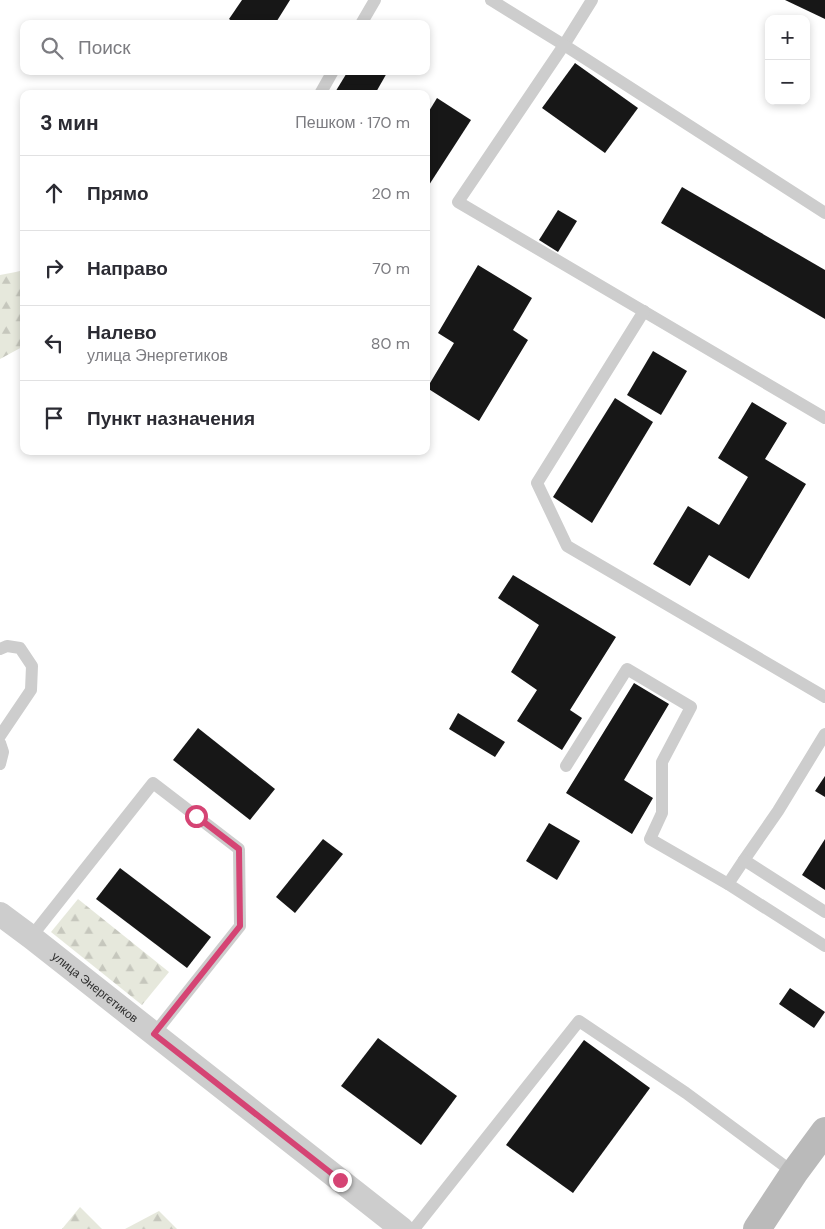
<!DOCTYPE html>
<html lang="ru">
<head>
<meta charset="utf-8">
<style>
	:root { --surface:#fff; --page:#f2f2f3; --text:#2b2b33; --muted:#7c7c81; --line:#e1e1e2 }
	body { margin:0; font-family:"DM Sans",sans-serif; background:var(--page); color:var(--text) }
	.controls { position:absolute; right:15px; top:15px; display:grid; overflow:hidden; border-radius:10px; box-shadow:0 2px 8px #0003 }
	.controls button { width:45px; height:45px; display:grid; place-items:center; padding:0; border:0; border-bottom:1px solid var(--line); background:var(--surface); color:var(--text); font:25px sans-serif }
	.stop { position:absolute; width:15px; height:15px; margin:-11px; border:4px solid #d54474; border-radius:50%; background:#fff }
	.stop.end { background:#d54474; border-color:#fff; box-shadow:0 1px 5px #0008 }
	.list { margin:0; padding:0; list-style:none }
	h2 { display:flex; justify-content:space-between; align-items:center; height:65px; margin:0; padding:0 20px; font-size:21px }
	h2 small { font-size:16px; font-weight:400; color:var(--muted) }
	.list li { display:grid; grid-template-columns:32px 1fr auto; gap:15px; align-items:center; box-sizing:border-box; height:75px; padding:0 20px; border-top:1px solid var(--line) }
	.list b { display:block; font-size:19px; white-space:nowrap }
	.list p { margin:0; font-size:16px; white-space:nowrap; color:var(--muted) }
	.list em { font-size:16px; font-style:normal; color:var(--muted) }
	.icon { flex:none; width:28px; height:28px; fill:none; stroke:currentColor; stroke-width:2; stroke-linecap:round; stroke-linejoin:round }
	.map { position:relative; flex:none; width:825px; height:1229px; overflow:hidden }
	.search { position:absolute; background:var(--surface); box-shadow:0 2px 8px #0003; left:20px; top:20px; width:410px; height:55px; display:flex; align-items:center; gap:12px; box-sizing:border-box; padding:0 18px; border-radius:10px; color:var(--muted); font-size:19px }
	.panel { position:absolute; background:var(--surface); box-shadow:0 2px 8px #0003; left:20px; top:90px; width:410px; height:365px; border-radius:10px }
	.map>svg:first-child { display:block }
	.forest { fill:url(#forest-firs) }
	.building { fill:#171717 }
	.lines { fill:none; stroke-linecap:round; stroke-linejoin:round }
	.lane { stroke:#cdcdcd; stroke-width:12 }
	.street { stroke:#cdcdcd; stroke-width:24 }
	.secondary { stroke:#bababa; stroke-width:28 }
	.route { stroke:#d54474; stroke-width:6 }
	.labels { text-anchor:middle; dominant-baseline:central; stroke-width:5; stroke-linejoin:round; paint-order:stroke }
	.street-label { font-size:12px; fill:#303030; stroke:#fff }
</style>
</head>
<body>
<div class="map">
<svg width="825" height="1229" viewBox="0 0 825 1229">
	<defs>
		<pattern id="forest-firs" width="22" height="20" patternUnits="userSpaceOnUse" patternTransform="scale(1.25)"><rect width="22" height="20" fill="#e6e8dc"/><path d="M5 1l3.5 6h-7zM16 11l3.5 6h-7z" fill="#c6c7bd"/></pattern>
	</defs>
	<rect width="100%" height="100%" fill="#fff"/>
	<!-- forest -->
	<g class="forest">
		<path d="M24,266V346L0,359V275L21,271Z"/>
		<path d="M78,899L169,972L142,1005L51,932Z"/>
		<path d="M80,1207L102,1229H62Z"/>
		<path d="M159,1211L177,1229H125Z"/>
	</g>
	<!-- building -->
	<g class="building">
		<path d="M242,0H290L275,24H236L229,19Z"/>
		<path d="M785,0H825V19Z"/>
		<path d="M575,63L638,108L605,153L542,108Z"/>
		<path d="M348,71H388L375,94H334Z"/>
		<path d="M437,98L471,120L429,185L426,184V116Z"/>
		<path d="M682,187L825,270V319L661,223Z"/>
		<path d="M558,210L577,221L558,252L539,240Z"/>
		<path d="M478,265L532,298L513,330L528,340L479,421L427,388L454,343L438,333Z"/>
		<path d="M653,351L687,371L661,415L627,395Z"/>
		<path d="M615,398L653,422L592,523L553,497Z"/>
		<path d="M752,402L787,423L765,459L806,484L749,579L709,555L690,586L653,564L688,506L719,525L748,477L718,458Z"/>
		<path d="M513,575L616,637L570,710L582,718L562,750L517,721L537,690L511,672L539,625L498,598Z"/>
		<path d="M634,683L669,704L624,780L653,798L632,834L566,793Z"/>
		<path d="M458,713L505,742L495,757L449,729Z"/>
		<path d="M198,728L275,789L250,820L173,760Z"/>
		<path d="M825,776V797L815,791Z"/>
		<path d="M549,823L580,841L557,880L526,861Z"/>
		<path d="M323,839L343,854L295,913L276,897Z"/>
		<path d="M825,839V890L802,875Z"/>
		<path d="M120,868L211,937L187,968L96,899Z"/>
		<path d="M790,988L825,1012L814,1028L779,1004Z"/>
		<path d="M378,1038L457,1096L421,1145L341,1086Z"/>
		<path d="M584,1040L650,1088L573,1193L506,1145Z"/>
	</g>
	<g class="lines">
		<!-- lane -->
		<g class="lane">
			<path d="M491,0L564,45L592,0"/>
			<path d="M361,24L375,0"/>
			<path d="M320,94L333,71"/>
			<path d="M825,213L564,45L458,202L825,418"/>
			<path d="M644,311L537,483L567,546L825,697"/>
			<path d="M0,649L7,646L20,648L32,666L31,690L0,736"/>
			<path d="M825,734L778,811L744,860L728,884L825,946"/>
			<path d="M0,743L3,752L0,764"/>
			<path d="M566,766L627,669L691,707L662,762V813L650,839L728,884"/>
			<path d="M744,860L825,912"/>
			<path d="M31,937L153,783L239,849L240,926L154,1034"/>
			<path d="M414,1229L579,1021L686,1093L794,1173"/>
		</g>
		<!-- street -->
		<path class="street" id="s1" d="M0,914L31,937L402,1229"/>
		<!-- secondary -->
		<path class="secondary" d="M757,1229L794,1173L825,1131"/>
	</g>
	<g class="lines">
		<!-- route -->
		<path class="route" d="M196,816L239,849L240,926L154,1034L340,1180"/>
	</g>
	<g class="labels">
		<!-- street labels -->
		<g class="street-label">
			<text stroke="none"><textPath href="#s1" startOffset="120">улица Энергетиков</textPath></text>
		</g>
	</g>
</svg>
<div class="controls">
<button>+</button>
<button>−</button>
</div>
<div class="stop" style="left:196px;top:816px"></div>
<div class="stop end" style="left:340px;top:1180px"></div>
<div class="search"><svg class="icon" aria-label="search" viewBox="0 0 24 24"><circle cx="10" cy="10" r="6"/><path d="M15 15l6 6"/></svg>Поиск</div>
<section class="panel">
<h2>3 мин<small>Пешком · 170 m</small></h2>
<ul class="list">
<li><svg class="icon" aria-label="ahead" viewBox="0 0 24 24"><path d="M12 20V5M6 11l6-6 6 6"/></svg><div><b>Прямо</b></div><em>20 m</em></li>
<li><svg class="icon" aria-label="right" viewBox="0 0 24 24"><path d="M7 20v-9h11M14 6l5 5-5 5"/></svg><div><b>Направо</b></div><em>70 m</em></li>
<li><svg class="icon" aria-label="left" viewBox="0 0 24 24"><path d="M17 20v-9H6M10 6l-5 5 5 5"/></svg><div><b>Налево</b><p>улица Энергетиков</p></div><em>80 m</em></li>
<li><svg class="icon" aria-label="arrive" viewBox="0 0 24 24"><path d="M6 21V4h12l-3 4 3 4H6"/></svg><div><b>Пункт назначения</b></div></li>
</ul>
</section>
</div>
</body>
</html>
